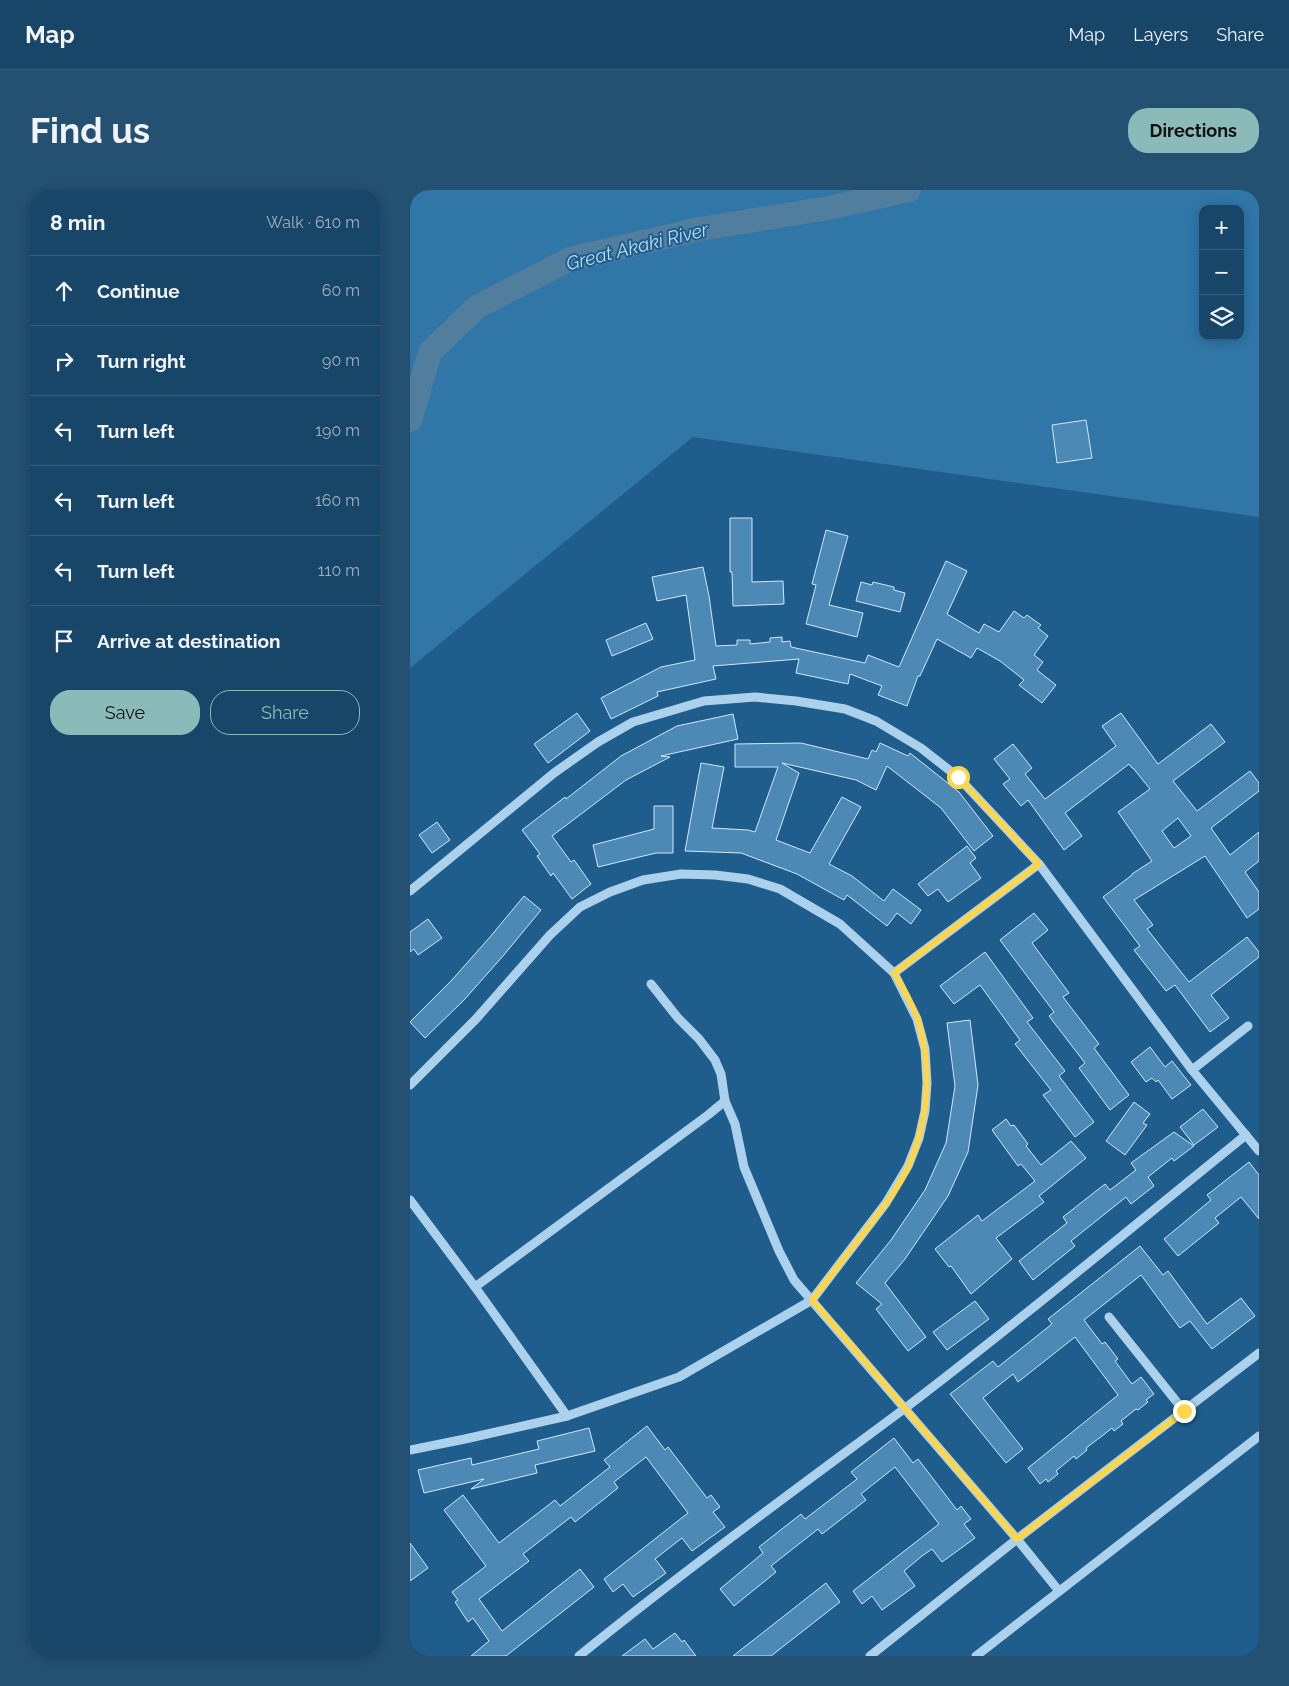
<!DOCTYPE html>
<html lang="en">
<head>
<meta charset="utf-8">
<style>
	:root { --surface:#174669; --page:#245071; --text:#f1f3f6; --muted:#9eb1c0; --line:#365e7d; --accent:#8bbbb9 }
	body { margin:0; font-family:Raleway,sans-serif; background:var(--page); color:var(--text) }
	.controls { position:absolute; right:15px; top:15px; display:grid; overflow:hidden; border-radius:10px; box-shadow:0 2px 12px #0003 }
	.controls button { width:45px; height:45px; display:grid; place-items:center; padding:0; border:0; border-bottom:1px solid var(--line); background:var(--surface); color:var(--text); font:25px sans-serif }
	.stop { position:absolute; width:15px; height:15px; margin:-11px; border:4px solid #ffd54a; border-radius:50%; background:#fff }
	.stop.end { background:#ffd54a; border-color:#fff; box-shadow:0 1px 5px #0008 }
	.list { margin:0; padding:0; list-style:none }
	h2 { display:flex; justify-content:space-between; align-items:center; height:65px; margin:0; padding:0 20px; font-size:21px }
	h2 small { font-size:16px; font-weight:400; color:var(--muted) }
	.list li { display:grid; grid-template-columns:32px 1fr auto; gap:15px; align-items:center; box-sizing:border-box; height:70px; padding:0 20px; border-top:1px solid var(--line) }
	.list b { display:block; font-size:19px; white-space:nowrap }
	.list em { font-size:16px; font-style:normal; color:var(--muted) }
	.actions { display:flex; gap:10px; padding:15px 20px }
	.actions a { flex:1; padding:11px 0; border:1px solid var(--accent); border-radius:20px; text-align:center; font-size:18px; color:var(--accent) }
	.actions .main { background:var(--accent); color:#111 }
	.icon { flex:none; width:28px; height:28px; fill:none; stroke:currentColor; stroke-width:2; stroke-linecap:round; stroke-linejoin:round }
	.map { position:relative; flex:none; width:849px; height:1466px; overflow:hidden; border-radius:20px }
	header { display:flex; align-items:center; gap:30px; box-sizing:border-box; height:70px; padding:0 25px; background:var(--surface); border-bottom:1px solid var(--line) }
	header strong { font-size:24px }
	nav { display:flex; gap:28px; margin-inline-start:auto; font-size:18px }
	.intro { display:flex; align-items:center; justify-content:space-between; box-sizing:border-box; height:120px; padding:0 30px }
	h1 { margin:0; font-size:35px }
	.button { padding:12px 22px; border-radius:20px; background:var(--accent); color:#111; font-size:18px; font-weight:700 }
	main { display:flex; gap:30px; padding:0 30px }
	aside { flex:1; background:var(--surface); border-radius:20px; box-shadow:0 2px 12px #0003 }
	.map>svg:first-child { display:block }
	.green { fill:#3076a7; fill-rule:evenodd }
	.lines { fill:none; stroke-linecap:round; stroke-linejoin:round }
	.river { stroke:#527e9e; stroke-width:24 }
	.building { fill:#4c89b5; stroke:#d1e8f9; fill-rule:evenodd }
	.minor { stroke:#acd1ec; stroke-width:9 }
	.route { stroke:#ffd54a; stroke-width:6 }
	.labels { text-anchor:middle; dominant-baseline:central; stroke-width:4; stroke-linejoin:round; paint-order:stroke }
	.water-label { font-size:19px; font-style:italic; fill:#b8dbf3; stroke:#1f5d8c }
</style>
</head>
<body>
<header>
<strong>Map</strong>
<nav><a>Map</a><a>Layers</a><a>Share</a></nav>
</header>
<div class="intro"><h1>Find us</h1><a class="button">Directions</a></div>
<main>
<aside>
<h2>8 min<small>Walk · 610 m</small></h2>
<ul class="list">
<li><svg class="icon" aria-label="ahead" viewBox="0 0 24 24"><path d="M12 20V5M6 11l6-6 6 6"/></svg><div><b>Continue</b></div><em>60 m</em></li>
<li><svg class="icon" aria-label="right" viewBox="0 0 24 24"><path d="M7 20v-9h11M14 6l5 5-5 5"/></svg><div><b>Turn right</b></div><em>90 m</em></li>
<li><svg class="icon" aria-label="left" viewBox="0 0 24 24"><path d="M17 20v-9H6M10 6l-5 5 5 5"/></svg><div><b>Turn left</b></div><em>190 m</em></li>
<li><svg class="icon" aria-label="left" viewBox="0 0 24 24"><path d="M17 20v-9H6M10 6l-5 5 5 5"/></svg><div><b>Turn left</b></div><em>160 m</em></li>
<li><svg class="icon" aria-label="left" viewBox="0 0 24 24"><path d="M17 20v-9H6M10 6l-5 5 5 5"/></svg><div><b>Turn left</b></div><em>110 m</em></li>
<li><svg class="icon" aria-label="arrive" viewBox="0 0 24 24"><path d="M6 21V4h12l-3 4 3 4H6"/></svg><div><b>Arrive at destination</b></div></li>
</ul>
<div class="actions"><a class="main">Save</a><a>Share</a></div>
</aside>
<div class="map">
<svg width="849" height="1466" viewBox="0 0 849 1466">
	<rect width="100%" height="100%" fill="#1f5d8c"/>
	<!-- green -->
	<path class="green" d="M0,0H849V327L283,247L0,478ZM793,19H830V146H793Z"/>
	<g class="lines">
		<!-- river -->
		<path class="river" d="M0,230L20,162L67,117L160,69L290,39L418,18L499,0"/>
	</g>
	<!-- building -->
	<g class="building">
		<path d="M676,230L682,268L647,273L642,235Z"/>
		<path d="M320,328H342V392L373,391L374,414L323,416L322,382H320Z"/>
		<path d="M416,340L438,346L419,415L453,423L447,447L396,434L406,395L402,394Z"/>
		<path d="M536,371L557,381L537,424L569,443L574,434L589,442L604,421L614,428L617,425L631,435L628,438L638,446L624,465L633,472L627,480L646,495L632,513L609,495L614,490L590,471L567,458L561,468L527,449L510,486H508L497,516L468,505L472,496L440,484L438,494L386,483L389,469L303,476L306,489L247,502L248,506L201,529L191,508L251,477L285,470L276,405L247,411L242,387L293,377L299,406L306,456L327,455V450H340V454L360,452V448L372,447V452L380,451L381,457L455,473L458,465L489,477Z"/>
		<path d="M451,392L462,395L463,392L484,397V400L495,403L490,422L446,411Z"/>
		<path d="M236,433L243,449L202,466L196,450Z"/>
		<path d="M167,523L180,541L138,573L124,554Z"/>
		<path d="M711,523L748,574L801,534L815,552L763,591L787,621L840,581L849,593V601L801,638L820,665L849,642V671L835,682L849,702V719L837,728L795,666L724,710L743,735L737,739L779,792L837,747L849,762V767L801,805L819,828L800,842L765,795L756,801L724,760L730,756L693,707L722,685V684L742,671L708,622L740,599L723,578H722L719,574L655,623L672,646L654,660L618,610L611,616L593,594L600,589L584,569L603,554L622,578L615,584L635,609L706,556L692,536ZM768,628L781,646L764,658L752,641Z"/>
		<path d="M323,524L328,549L251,566L260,567L216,590L142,646L161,672L164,670L181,694L162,709L143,683L141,686L127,666L130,664L112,640L155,607L156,609L211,566L267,536Z"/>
		<path d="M391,553L458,569L462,560L466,562L470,553L498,566L500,563L549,602L583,646L564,661L531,618L477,576L466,600L446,590L372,573L389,583L366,650L400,663L432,607L451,617L419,674L442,686L474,711L483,699L511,720L501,734L487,723L477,736L437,705L434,710L387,684L331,663L275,661L291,573L314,577L302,638L338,640L345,642L368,577H325V554Z"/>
		<path d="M244,616H263V663H246L188,677L183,655L244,639Z"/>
		<path d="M27,632L40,650L22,663L9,645Z"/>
		<path d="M557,656L566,668L560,673L571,688L538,712L528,699L518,706L508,694Z"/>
		<path d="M114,706L131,720L93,766L54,810L15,848L0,832L41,791L80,747Z"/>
		<path d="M624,723L638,740L622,753L659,803L653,807L689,854L684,858L719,905L700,920L669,878L675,873L639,826L644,822L590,750Z"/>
		<path d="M18,729L32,748L8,765L4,759L0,762V742Z"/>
		<path d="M575,762L623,828L617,832L655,881L649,886L684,932L665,947L633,905L641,900L605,854L610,850L570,795L544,814L530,796Z"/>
		<path d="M560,830L568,895L558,962L538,1006L495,1069L475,1093L516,1147L498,1161L466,1119L472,1114L446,1093L481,1050L515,1000L536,953L545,896L537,833Z"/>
		<path d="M740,857L755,877L762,871L781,895L762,909L748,890L746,892L742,888L736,892L721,872Z"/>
		<path d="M724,912L740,924L733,933L737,935L715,965L696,951Z"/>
		<path d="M793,919L808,937L784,955L770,937Z"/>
		<path d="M596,929L601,936L604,935L618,954L616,956L631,975L661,951L676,968L629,1006L634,1012L586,1048L602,1069L561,1104L541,1076L539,1077L525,1059L568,1025L572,1031L625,991L611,974L608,976L582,940Z"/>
		<path d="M764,942L784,956L764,971L762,968L738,987L744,996L721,1014L716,1007L661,1051L665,1056L623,1090L609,1071L657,1033L653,1027L695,994L700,1000L726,980L721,973Z"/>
		<path d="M839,972L849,985V1029L831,1007L805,1028L809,1033L768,1066L754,1049L801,1010L797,1005Z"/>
		<path d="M730,1056L753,1085L758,1081L797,1134L831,1108L845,1126L802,1159L780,1131L770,1138L731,1085L674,1130L692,1154L695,1152L708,1169L705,1171L722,1194L731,1187L744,1204L736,1210L738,1212L728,1220L726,1219L711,1231L713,1234L704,1241L702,1238L692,1246L676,1258L677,1260L666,1269L664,1266L646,1281L648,1284L638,1292L636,1289L630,1294L618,1278L708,1205L665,1147L608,1192L603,1184L573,1208L613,1259L596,1273L540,1204L583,1171L588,1177L642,1134L638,1129Z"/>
		<path d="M565,1111L579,1129L537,1160L523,1142Z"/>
		<path d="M237,1236L255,1260L258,1257L297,1308L301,1305L310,1317L303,1322L315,1337L282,1361L272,1348L245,1369L256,1383L223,1407L213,1394L203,1402L194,1389L278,1323L236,1267L204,1292L208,1298L165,1332L161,1327L113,1364L119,1371L69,1409L92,1441L170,1379L184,1397L96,1466H61L79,1451L63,1428L58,1432L45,1412L48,1410L42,1402L76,1376L34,1320L53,1305L89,1353L145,1310L150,1316L200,1277L194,1270Z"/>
		<path d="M179,1238L185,1261L125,1275L127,1283L61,1299L74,1289L14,1303L8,1280L61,1268L62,1275L129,1259L127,1251Z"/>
		<path d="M484,1248L503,1273L508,1269L547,1320L551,1316L561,1329L554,1334L565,1348L532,1372L522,1359L512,1366L494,1381L505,1396L472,1420L462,1406L452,1414L443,1401L529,1334L485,1277L451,1304L456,1310L412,1344L408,1339L361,1376L366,1382L324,1416L310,1399L353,1363L349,1357L391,1324L395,1329L447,1289L441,1282Z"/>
		<path d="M0,1353L18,1378L0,1391Z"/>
		<path d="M416,1393L430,1412L361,1466H323Z"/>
		<path d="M265,1443L272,1452L274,1450L286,1466H212L235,1449L243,1459Z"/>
	</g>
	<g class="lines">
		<!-- minor -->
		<g class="minor">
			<path d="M0,701L144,583L188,552L223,532L294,511L345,507L386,511L435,519L466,531L511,558L548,587L629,674L782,880L849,961"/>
			<path d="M484,783L629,674"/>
			<path d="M241,794L268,828L289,849L305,870L311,884L315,911L325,934L334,977L369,1061L384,1090L607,1349L649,1401"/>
			<path d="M782,880L838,836"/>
			<path d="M0,895L66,829L140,745L170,717L200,702L233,690L271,684L305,685L338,689L370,699L430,734L484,783L507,829L515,859L517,893L515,921L509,948L498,976L476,1013L402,1110L269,1187L157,1226L55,1249L0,1260"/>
			<path d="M0,1010L65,1097L157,1226"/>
			<path d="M65,1097L298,925L315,911"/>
			<path d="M699,1127L774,1221"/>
			<path d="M169,1466C275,1380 385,1300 494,1219C610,1131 722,1037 836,945"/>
			<path d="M460,1466L607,1349L849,1163"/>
			<path d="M566,1466L849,1246"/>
		</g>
	</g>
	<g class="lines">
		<!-- route -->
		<path class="route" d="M548,587L629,674L484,783C493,798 502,814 508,830C522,878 519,929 499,975C488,999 471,1020 455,1041C437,1064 420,1087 402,1110L607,1349L774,1221"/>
	</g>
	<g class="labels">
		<!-- water labels -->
		<g class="water-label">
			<text transform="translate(227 56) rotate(-14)">Great Akaki River</text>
		</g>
	</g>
</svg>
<div class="controls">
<button>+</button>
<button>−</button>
<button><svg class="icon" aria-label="layers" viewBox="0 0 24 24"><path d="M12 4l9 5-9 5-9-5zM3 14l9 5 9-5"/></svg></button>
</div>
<div class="stop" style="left:548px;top:587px"></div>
<div class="stop end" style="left:774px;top:1221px"></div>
</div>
</main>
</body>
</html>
